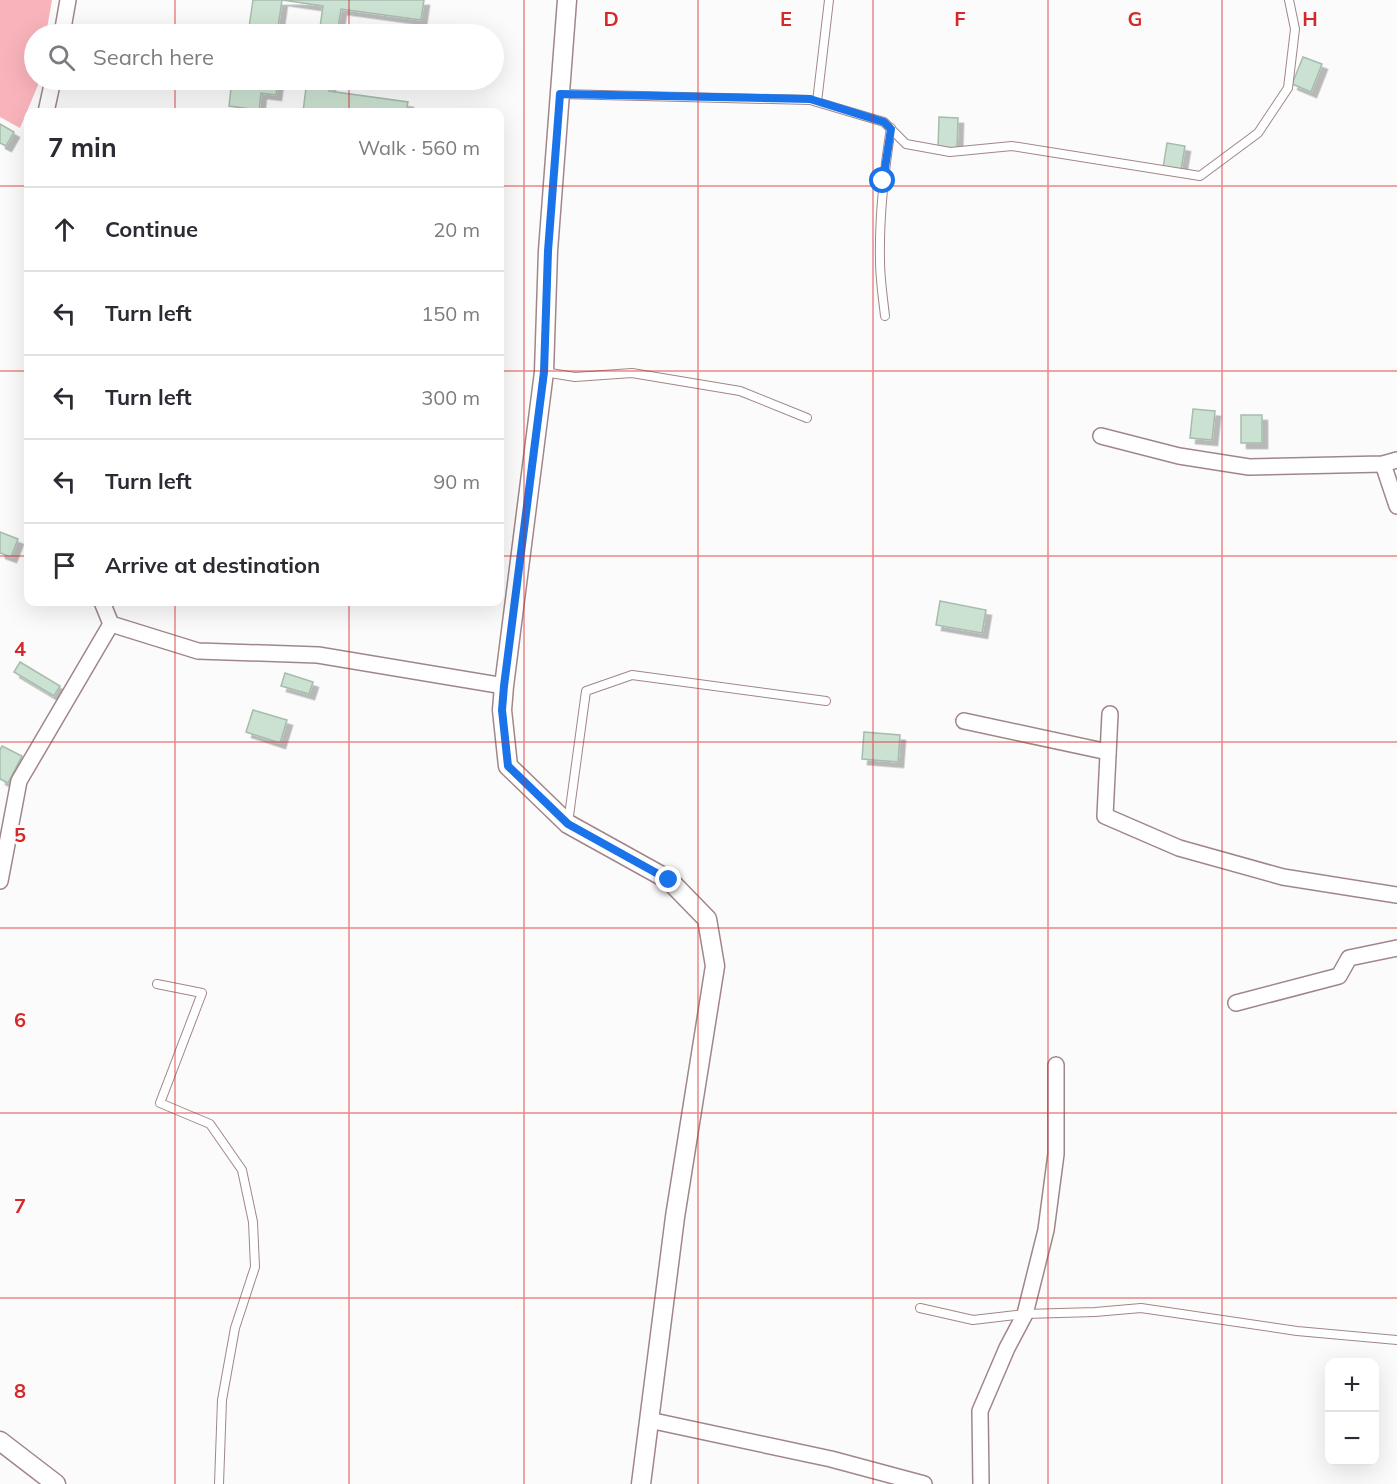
<!DOCTYPE html>
<html lang="en">
<head>
<meta charset="utf-8">
<style>
	:root { --surface:#fff; --page:#f7f7f7; --text:#2b2b33; --muted:#7c7c81; --line:#e1e1e2 }
	body { margin:0; font-family:Mulish,sans-serif; background:var(--page); color:var(--text) }
	.controls { position:absolute; right:18px; bottom:18px; display:grid; overflow:hidden; border-radius:12px; box-shadow:0 6px 24px #0002 }
	.controls button { width:54px; height:54px; display:grid; place-items:center; padding:0; border:0; border-bottom:2px solid var(--line); background:var(--surface); color:var(--text); font:30px sans-serif }
	.stop { position:absolute; width:18px; height:18px; margin:-14px; border:4px solid #1a73e8; border-radius:50%; background:#fff }
	.stop.end { background:#1a73e8; border-color:#fff; box-shadow:0 2px 6px #0008 }
	.list { margin:0; padding:0; list-style:none }
	h2 { display:flex; justify-content:space-between; align-items:center; height:78px; margin:0; padding:0 24px; font-size:26px }
	h2 small { font-size:20px; font-weight:400; color:var(--muted) }
	.list li { display:grid; grid-template-columns:39px 1fr auto; gap:18px; align-items:center; box-sizing:border-box; height:84px; padding:0 24px; border-top:2px solid var(--line) }
	.list b { display:block; font-size:22px; white-space:nowrap }
	.list em { font-size:20px; font-style:normal; color:var(--muted) }
	.icon { flex:none; width:33px; height:33px; fill:none; stroke:currentColor; stroke-width:2; stroke-linecap:round; stroke-linejoin:round }
	.map { position:relative; flex:none; width:1397px; height:1484px; overflow:hidden }
	.search { position:absolute; background:var(--surface); box-shadow:0 6px 24px #0002; left:24px; top:24px; width:480px; height:66px; display:flex; align-items:center; gap:15px; box-sizing:border-box; padding:0 21px; border-radius:33px; color:var(--muted); font-size:22px }
	.panel { position:absolute; background:var(--surface); box-shadow:0 6px 24px #0002; left:24px; top:108px; width:480px; height:498px; border-radius:12px }
	.map>svg:first-child { display:block }
	.green { fill:#f9b3bb }
	.building { fill:#cbe2d2; stroke:#a6bcac; stroke-width:1.5; filter:url(#shadow) }
	.lines { fill:none; stroke-linecap:round; stroke-linejoin:round }
	.service-casing { stroke:#a18689; stroke-width:10 }
	.minor-casing { stroke:#a18689; stroke-width:18 }
	.tertiary-casing { stroke:#a18689; stroke-width:21 }
	.service { stroke:#fff; stroke-width:8 }
	.minor { stroke:#fff; stroke-width:15 }
	.tertiary { stroke:#fff; stroke-width:18 }
	.route { stroke:#1a73e8; stroke-width:8 }
	.grid { fill:none; stroke:#d62828; stroke-width:1.5; stroke-opacity:0.55 }
	.grid-label { font-size:20px; text-anchor:middle; font-weight:bold; fill:#d62828; stroke:#fbfbfb; stroke-width:6; stroke-linejoin:round; paint-order:stroke }
</style>
</head>
<body>
<div class="map">
<svg width="1397" height="1484" viewBox="0 0 1397 1484">
	<defs>
		<filter id="shadow"><feDropShadow dx="5.5" dy="5.5" stdDeviation="0" flood-color="#0004"/></filter>
	</defs>
	<rect width="100%" height="100%" fill="#fbfbfb"/>
	<!-- green -->
	<path class="green" d="M0,0H52L46,34H34V80H39L38,85L20,128L0,117Z"/>
	<!-- building -->
	<g class="building">
		<path d="M253,0H424L421,20L341,9L337,34H319L323,6L282,0L277,34H248Z"/>
		<path d="M1303,57L1322,64L1311,92L1292,84Z"/>
		<path d="M232,80H278L276,95L261,93L259,110L229,106Z"/>
		<path d="M307,80H331L329,91L408,102L406,112H303Z"/>
		<path d="M939,117L958,118L957,149H938Z"/>
		<path d="M0,124L14,132L6,146L0,143Z"/>
		<path d="M1167,143L1185,146L1181,170L1163,168Z"/>
		<path d="M1193,409L1215,411L1212,440L1190,438Z"/>
		<rect x="1241" y="415" width="21" height="28"/>
		<path d="M0,532L18,539L11,557L0,553Z"/>
		<path d="M940,601L986,610L982,633L936,625Z"/>
		<path d="M20,662L60,686L54,696L14,672Z"/>
		<path d="M285,673L313,682L309,694L281,686Z"/>
		<path d="M253,710L287,720L280,743L246,732Z"/>
		<path d="M864,732L900,735L898,762L862,759Z"/>
		<path d="M2,746L22,756L8,783L0,779V750Z"/>
	</g>
	<g class="lines">
		<!-- service casing -->
		<g class="service-casing">
			<g id="service">
				<path d="M561,94L810,100L884,122L906,144L950,152L1012,146L1200,176L1258,133L1288,88L1295,29L1289,0"/>
				<path d="M817,102L829,0"/>
				<path d="M885,316C883,298 880,279 880,260C879,216 884,172 891,128"/>
				<path d="M544,372L575,377L632,373L740,391L807,418"/>
				<path d="M568,823L586,691L632,675L826,701"/>
				<path d="M157,984L202,993L160,1103L210,1124L242,1170L253,1222L255,1267L235,1328L222,1400L219,1484"/>
				<path d="M920,1308L973,1320L1025,1314L1095,1312L1141,1308L1297,1331L1397,1340"/>
			</g>
		</g>
		<!-- minor casing -->
		<g class="minor-casing">
			<g id="minor">
				<path d="M62,34L68,0"/>
				<path d="M46,112L53,80"/>
				<path d="M1101,436L1179,456L1249,467L1383,464L1397,460"/>
				<path d="M1383,464L1397,506"/>
				<path d="M102,602L111,624L198,651L318,655L504,686"/>
				<path d="M1110,714L1105,816L1179,848L1283,877L1397,895"/>
				<path d="M964,721L1108,752"/>
				<path d="M0,881L19,781L111,624"/>
				<path d="M1236,1003L1339,976L1349,958L1397,948"/>
				<path d="M649,1420L831,1459L924,1484"/>
				<path d="M981,1484L980,1411L1007,1348L1025,1314L1046,1230L1056,1154V1065"/>
			</g>
		</g>
		<!-- tertiary casing -->
		<g class="tertiary-casing">
			<g id="tertiary">
				<path d="M567,0L548,251L544,372L504,686L502,710L508,766L568,824L669,880L707,919L715,966L675,1217L641,1484"/>
				<path d="M0,1441L56,1484"/>
			</g>
		</g>
		<!-- service -->
		<use href="#service" class="service"/>
		<!-- minor -->
		<use href="#minor" class="minor"/>
		<!-- tertiary -->
		<use href="#tertiary" class="tertiary"/>
	</g>
	<g class="lines">
		<!-- route -->
		<path class="route" d="M669,880L568,824L508,766L502,710L504,686L544,372L548,251L560,94L810,99L884,122L891,129L883,181"/>
	</g>
	<!-- grid -->
	<path class="grid" d="M175,0V34M349,0V34M524,0V1484M698,0V1484M873,0V1484M1048,0V1484M1222,0V1484M175,80V112M349,80V112M0,186H28M500,186H1397M0,371H28M500,371H1397M0,556H28M500,556H1397M175,602V1484M349,602V1484M0,742H1397M0,928H1397M0,1113H1397M0,1298H1397"/>
	<g class="grid-label">
		<text x="611" y="26">D</text>
		<text x="786" y="26">E</text>
		<text x="960" y="26">F</text>
		<text x="1135" y="26">G</text>
		<text x="1310" y="26">H</text>
		<text x="20" y="656">4</text>
		<text x="20" y="842">5</text>
		<text x="20" y="1027">6</text>
		<text x="20" y="1213">7</text>
		<text x="20" y="1398">8</text>
	</g>
</svg>
<div class="controls">
<button>+</button>
<button>−</button>
</div>
<div class="stop" style="left:883px;top:181px"></div>
<div class="stop end" style="left:669px;top:880px"></div>
<div class="search"><svg class="icon" aria-label="search" viewBox="0 0 24 24"><circle cx="10" cy="10" r="6"/><path d="M15 15l6 6"/></svg>Search here</div>
<section class="panel">
<h2>7 min<small>Walk · 560 m</small></h2>
<ul class="list">
<li><svg class="icon" aria-label="ahead" viewBox="0 0 24 24"><path d="M12 20V5M6 11l6-6 6 6"/></svg><div><b>Continue</b></div><em>20 m</em></li>
<li><svg class="icon" aria-label="left" viewBox="0 0 24 24"><path d="M17 20v-9H6M10 6l-5 5 5 5"/></svg><div><b>Turn left</b></div><em>150 m</em></li>
<li><svg class="icon" aria-label="left" viewBox="0 0 24 24"><path d="M17 20v-9H6M10 6l-5 5 5 5"/></svg><div><b>Turn left</b></div><em>300 m</em></li>
<li><svg class="icon" aria-label="left" viewBox="0 0 24 24"><path d="M17 20v-9H6M10 6l-5 5 5 5"/></svg><div><b>Turn left</b></div><em>90 m</em></li>
<li><svg class="icon" aria-label="arrive" viewBox="0 0 24 24"><path d="M6 21V4h12l-3 4 3 4H6"/></svg><div><b>Arrive at destination</b></div></li>
</ul>
</section>
</div>
</body>
</html>
